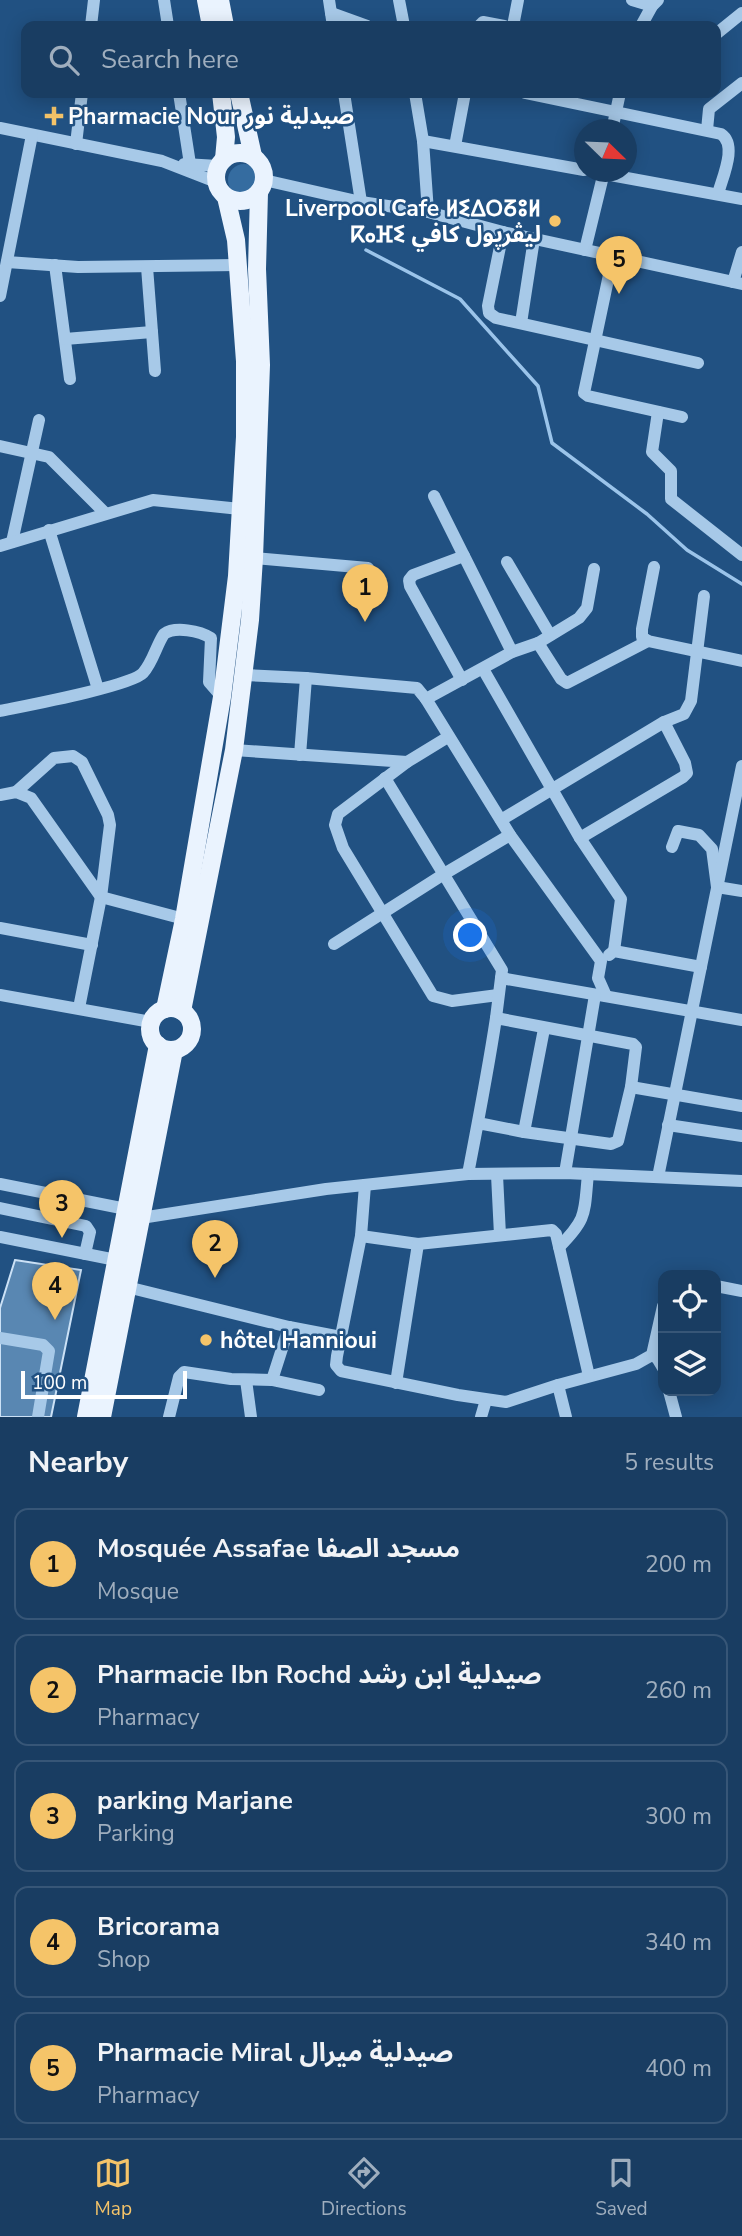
<!DOCTYPE html>
<html lang="en">
<head>
<meta charset="utf-8">
<style>
	:root { --surface:#193d62; --page:#224468; --text:#f1f3f6; --muted:#9faebe; --line:#375677; --accent:#f5c469 }
	body { margin:0; font-family:"Nunito Sans","Noto Sans Arabic","Noto Sans Tifinagh",sans-serif; background:var(--page); color:var(--text) }
	.controls { position:absolute; right:21px; bottom:21px; display:grid; overflow:hidden; border-radius:14px; box-shadow:0 4px 18px #0003 }
	.controls button { width:63px; height:63px; display:grid; place-items:center; padding:0; border:0; border-bottom:2px solid var(--line); background:var(--surface); color:var(--text); font:35px sans-serif }
	.compass { position:absolute; left:574px; top:119px; width:63px; height:63px; border-radius:50%; background:var(--surface); box-shadow:0 4px 18px #0003; rotate:113deg }
	.scale { position:absolute; left:21px; bottom:18px; width:166px; box-sizing:border-box; padding-left:7px; border:4px solid #fff; border-top:0; font-size:19px; line-height:24px; white-space:nowrap; color:#fff; -webkit-text-stroke:5px #215182; paint-order:stroke }
	.you { position:absolute; left:471px; top:936px; width:24px; height:24px; margin:-18px; border:5px solid #fff; border-radius:50%; background:#1a73e8; box-shadow:0 0 0 10px #1a73e833 }
	.badge { display:grid; place-items:center; width:46px; height:46px; border-radius:50%; background:var(--accent); color:#111; font-size:23px; font-weight:700 }
	.pin { position:absolute; translate:-50% -58px; filter:drop-shadow(0 2px 4px #0008) }
	.pin::after { content:''; position:absolute; top:37px; width:24px; height:21px; background:inherit; clip-path:polygon(0 0,100% 0,50% 100%) }
	.list { margin:0; padding:0; list-style:none }
	h2 { display:flex; justify-content:space-between; align-items:center; height:91px; margin:0; padding:0 28px; font-size:30px }
	h2 small { font-size:23px; font-weight:400; color:var(--muted) }
	.list li { display:grid; grid-template-columns:46px 1fr auto; gap:21px; align-items:center; box-sizing:border-box; height:112px; margin:0 14px 14px; padding:0 14px; border:2px solid var(--line); border-radius:14px }
	.list b { display:block; font-size:26px; white-space:nowrap }
	.list p { margin:0; font-size:23px; white-space:nowrap; color:var(--muted) }
	.list em { font-size:23px; font-style:normal; color:var(--muted) }
	.icon { flex:none; width:38px; height:38px; fill:none; stroke:currentColor; stroke-width:2; stroke-linecap:round; stroke-linejoin:round }
	.map { position:relative; flex:none; width:742px; height:1417px; overflow:hidden }
	.search { position:absolute; background:var(--surface); box-shadow:0 4px 18px #0003; left:21px; right:21px; top:21px; height:77px; display:flex; align-items:center; gap:18px; box-sizing:border-box; padding:0 24px; border-radius:14px; color:var(--muted); font-size:26px }
	.sheet { height:721px; background:var(--surface) }
	nav { display:flex; justify-content:space-around; align-items:center; box-sizing:border-box; height:98px; border-top:2px solid var(--line); background:var(--surface); font-size:19px; color:var(--muted) }
	nav a { display:grid; justify-items:center; gap:4px }
	nav .on { color:var(--accent) }
	.map>svg:first-child { display:block }
	.green { fill:#356ca0 }
	.lines { fill:none; stroke-linecap:round; stroke-linejoin:round }
	.stream { stroke:#9bc4ea; stroke-width:3.5 }
	.building { fill:#5987b2; stroke:#cbe1f6; stroke-width:2 }
	.minor { stroke:#a7c9e8; stroke-width:12 }
	.major { stroke:#eaf3fe; stroke-width:18 }
	.poi-dot { fill:#f5c469; stroke:#215182; stroke-width:2.5 }
	.labels { text-anchor:middle; dominant-baseline:central; stroke-width:5; stroke-linejoin:round; paint-order:stroke }
	.poi-label { font-size:23px; font-weight:bold; fill:#fff; stroke:#215182; text-anchor:start }
</style>
</head>
<body>
<div class="map">
<svg width="742" height="1417" viewBox="0 0 742 1417">
	<rect width="100%" height="100%" fill="#215182"/>
	<!-- green -->
	<circle class="green" cx="244" cy="180" r="16"/>
	<g class="lines">
		<!-- stream -->
		<path class="stream" d="M366,250L460,299L538,386L552,443L647,514L687,550L742,584"/>
	</g>
	<!-- building -->
	<path class="building" d="M15,1260L81,1270L51,1417H0V1308Z"/>
	<g class="lines">
		<!-- minor -->
		<g class="minor">
			<path d="M164,0L168,26"/>
			<path d="M329,0L333,26"/>
			<path d="M399,0L404,26"/>
			<path d="M632,0L652,6"/>
			<path d="M331,13L367,26"/>
			<path d="M91,26L94,0"/>
			<path d="M479,26L483,22L504,26"/>
			<path d="M513,26L518,0"/>
			<path d="M641,26L652,6L658,0"/>
			<path d="M716,34L742,13"/>
			<path d="M179,93L190,164"/>
			<path d="M344,93L361,202"/>
			<path d="M415,93L423,141L428,212"/>
			<path d="M525,93L721,134C738,145 722,178 718,194"/>
			<path d="M0,128L162,161L216,182"/>
			<path d="M612,130L620,93"/>
			<path d="M707,130L709,109L742,83"/>
			<path d="M423,141L584,170"/>
			<path d="M76,144L82,93"/>
			<path d="M455,146L465,93"/>
			<path d="M184,164L218,166"/>
			<path d="M594,172L742,199"/>
			<path d="M264,180L361,202L428,212L503,232L742,284"/>
			<path d="M503,232L488,306L489,313L496,318L698,363"/>
			<path d="M585,250L604,172"/>
			<path d="M613,256L584,393L588,396L682,417"/>
			<path d="M7,262L78,267L238,265"/>
			<path d="M55,265L70,379"/>
			<path d="M147,267L155,371"/>
			<path d="M733,282L742,252"/>
			<path d="M0,296L32,135"/>
			<path d="M521,323L534,239"/>
			<path d="M65,339L152,332"/>
			<path d="M658,412L652,452L671,471V499L742,555"/>
			<path d="M0,446L49,457L105,513"/>
			<path d="M434,496L512,652"/>
			<path d="M49,530L98,689"/>
			<path d="M12,542L39,420"/>
			<path d="M0,546L153,500L240,509"/>
			<path d="M254,558L368,568"/>
			<path d="M507,562L550,635"/>
			<path d="M654,567L642,629V637L648,641L742,661"/>
			<path d="M538,643L561,679L567,683L648,641"/>
			<path d="M483,669L580,838L621,899L614,951"/>
			<path d="M244,675L306,678L417,688L426,699L510,835L601,961L598,978L606,996"/>
			<path d="M462,680L410,586L409,580L413,575L464,556"/>
			<path d="M426,699L512,652L538,643L579,618L587,608L594,569"/>
			<path d="M0,711C24,706 131,686 143,673C153,662 156,646 164,634C175,626 200,631 211,638L209,682L222,697"/>
			<path d="M664,722L684,714L691,701L704,596"/>
			<path d="M448,737L407,762L338,814L335,825L343,848L433,996L452,1001L498,995"/>
			<path d="M234,750L407,762"/>
			<path d="M300,755L306,678"/>
			<path d="M385,778L502,970L496,1018"/>
			<path d="M16,792L54,758L73,756L82,762L108,815L110,825L101,897L79,1008"/>
			<path d="M0,795L16,792L31,798L101,897L184,919"/>
			<path d="M501,820L664,722L685,763L687,773L683,777L580,838"/>
			<path d="M672,847L678,831L699,835L712,849L717,887L742,891"/>
			<path d="M0,928L92,945"/>
			<path d="M334,944L444,874L510,835"/>
			<path d="M609,955L614,951L701,967"/>
			<path d="M501,978L742,1020"/>
			<path d="M0,995L151,1022"/>
			<path d="M631,1087L742,1106"/>
			<path d="M668,1125L742,1136"/>
			<path d="M524,1132L544,1029"/>
			<path d="M565,1173L595,995"/>
			<path d="M468,1174C478,1122 488,1071 496,1018L633,1044L636,1047L631,1087L618,1141L611,1144L524,1132L478,1123"/>
			<path d="M497,1175L500,1235"/>
			<path d="M658,1177L742,766"/>
			<path d="M0,1184L126,1209"/>
			<path d="M365,1185L361,1236L337,1356L336,1365L341,1371L458,1395L506,1402L558,1385L636,1364L652,1355L663,1306"/>
			<path d="M0,1208L86,1226L90,1232L85,1254"/>
			<path d="M141,1218L326,1189L468,1174L565,1173L742,1181"/>
			<path d="M361,1236L418,1244L552,1230L556,1234L589,1376"/>
			<path d="M0,1237L116,1260"/>
			<path d="M559,1247C588,1218 584,1213 588,1174"/>
			<path d="M716,1286L742,1291"/>
			<path d="M127,1287L289,1327L341,1337"/>
			<path d="M0,1338L43,1345L49,1351L38,1417"/>
			<path d="M652,1355L657,1358L663,1368"/>
			<path d="M246,1380L251,1417"/>
			<path d="M272,1380L289,1327"/>
			<path d="M396,1383L418,1244"/>
			<path d="M558,1385L566,1417"/>
			<path d="M669,1391L676,1417"/>
			<path d="M169,1417L179,1377L184,1372L231,1379L272,1380L319,1390"/>
			<path d="M481,1417L486,1400"/>
		</g>
		<!-- major -->
		<g class="major">
			<path d="M206,0L211,26"/>
			<path d="M220,0L225,26"/>
			<path d="M221,93L226,137L224,159"/>
			<path d="M239,93L253,156"/>
			<circle cx="240" cy="177" r="24"/>
			<circle cx="171" cy="1029" r="21"/>
			<path d="M165,1009L184,919L222,697L237,576L245,437V361L236,240L226,197"/>
			<path d="M182,1011L234,750L250,620L254,558L261,365L257,269L259,192"/>
			<path d="M86,1417L158,1045"/>
			<path d="M102,1417L174,1050"/>
		</g>
	</g>
	<!-- markers -->
	<g class="poi-dot">
		<path d="M50.5 105.5h7v7h7v7h-7v7h-7v-7h-7v-7h7z"/>
		<circle cx="555" cy="221" r="7"/>
		<circle cx="206" cy="1340" r="7"/>
	</g>
	<g class="labels">
		<!-- poi labels -->
		<g class="poi-label">
			<text x="68" y="116">Pharmacie Nour صيدلية نور</text>
			<text x="541" y="208" text-anchor="end">Liverpool Cafe ⵍⵉⵠⵔⵒⵓⵍ<tspan x="541" dy="26">ⴽⴰⴼⵉ ليڤرپول كافي</tspan></text>
			<text x="220" y="1340">hôtel Hannioui</text>
		</g>
	</g>
</svg>
<div class="controls">
<button><svg class="icon" aria-label="locate" viewBox="0 0 24 24"><circle cx="12" cy="12" r="6"/><path d="M12 2v4M12 18v4M2 12h4M18 12h4"/></svg></button>
<button><svg class="icon" aria-label="layers" viewBox="0 0 24 24"><path d="M12 4l9 5-9 5-9-5zM3 14l9 5 9-5"/></svg></button>
</div>
<svg class="compass" viewBox="-18 -18 36 36"><path d="M0-13l5 13h-10z" fill="#e53935"/><path d="M0 13l5-13h-10z" fill="#9faebe"/></svg>
<div class="scale">100 m</div>
<div class="you"></div>
<div class="pin badge" style="left:365px;top:622px">1</div>
<div class="pin badge" style="left:215px;top:1278px">2</div>
<div class="pin badge" style="left:62px;top:1238px">3</div>
<div class="pin badge" style="left:55px;top:1320px">4</div>
<div class="pin badge" style="left:619px;top:294px">5</div>
<div class="search"><svg class="icon" aria-label="search" viewBox="0 0 24 24"><circle cx="10" cy="10" r="6"/><path d="M15 15l6 6"/></svg>Search here</div>
</div>
<section class="sheet">
<h2>Nearby<small>5 results</small></h2>
<ul class="list">
<li><span class="badge">1</span><div><b>Mosquée Assafae مسجد الصفا</b><p>Mosque</p></div><em>200 m</em></li>
<li><span class="badge">2</span><div><b>Pharmacie Ibn Rochd صيدلية ابن رشد</b><p>Pharmacy</p></div><em>260 m</em></li>
<li><span class="badge">3</span><div><b>parking Marjane</b><p>Parking</p></div><em>300 m</em></li>
<li><span class="badge">4</span><div><b>Bricorama</b><p>Shop</p></div><em>340 m</em></li>
<li><span class="badge">5</span><div><b>Pharmacie Miral صيدلية ميرال</b><p>Pharmacy</p></div><em>400 m</em></li>
</ul>
</section>
<nav>
<a class="on"><svg class="icon" aria-label="map" viewBox="0 0 24 24"><path d="M3 6l6-2 6 2 6-2v14l-6 2-6-2-6 2zM9 4v14M15 6v14"/></svg>Map</a>
<a><svg class="icon" aria-label="directions" viewBox="0 0 24 24"><path d="M12 3l9 9-9 9-9-9zM9 14v-3h6M13 9l2 2-2 2"/></svg>Directions</a>
<a><svg class="icon" aria-label="saved" viewBox="0 0 24 24"><path d="M7 4h10v16l-5-4-5 4z"/></svg>Saved</a>
</nav>
</body>
</html>
